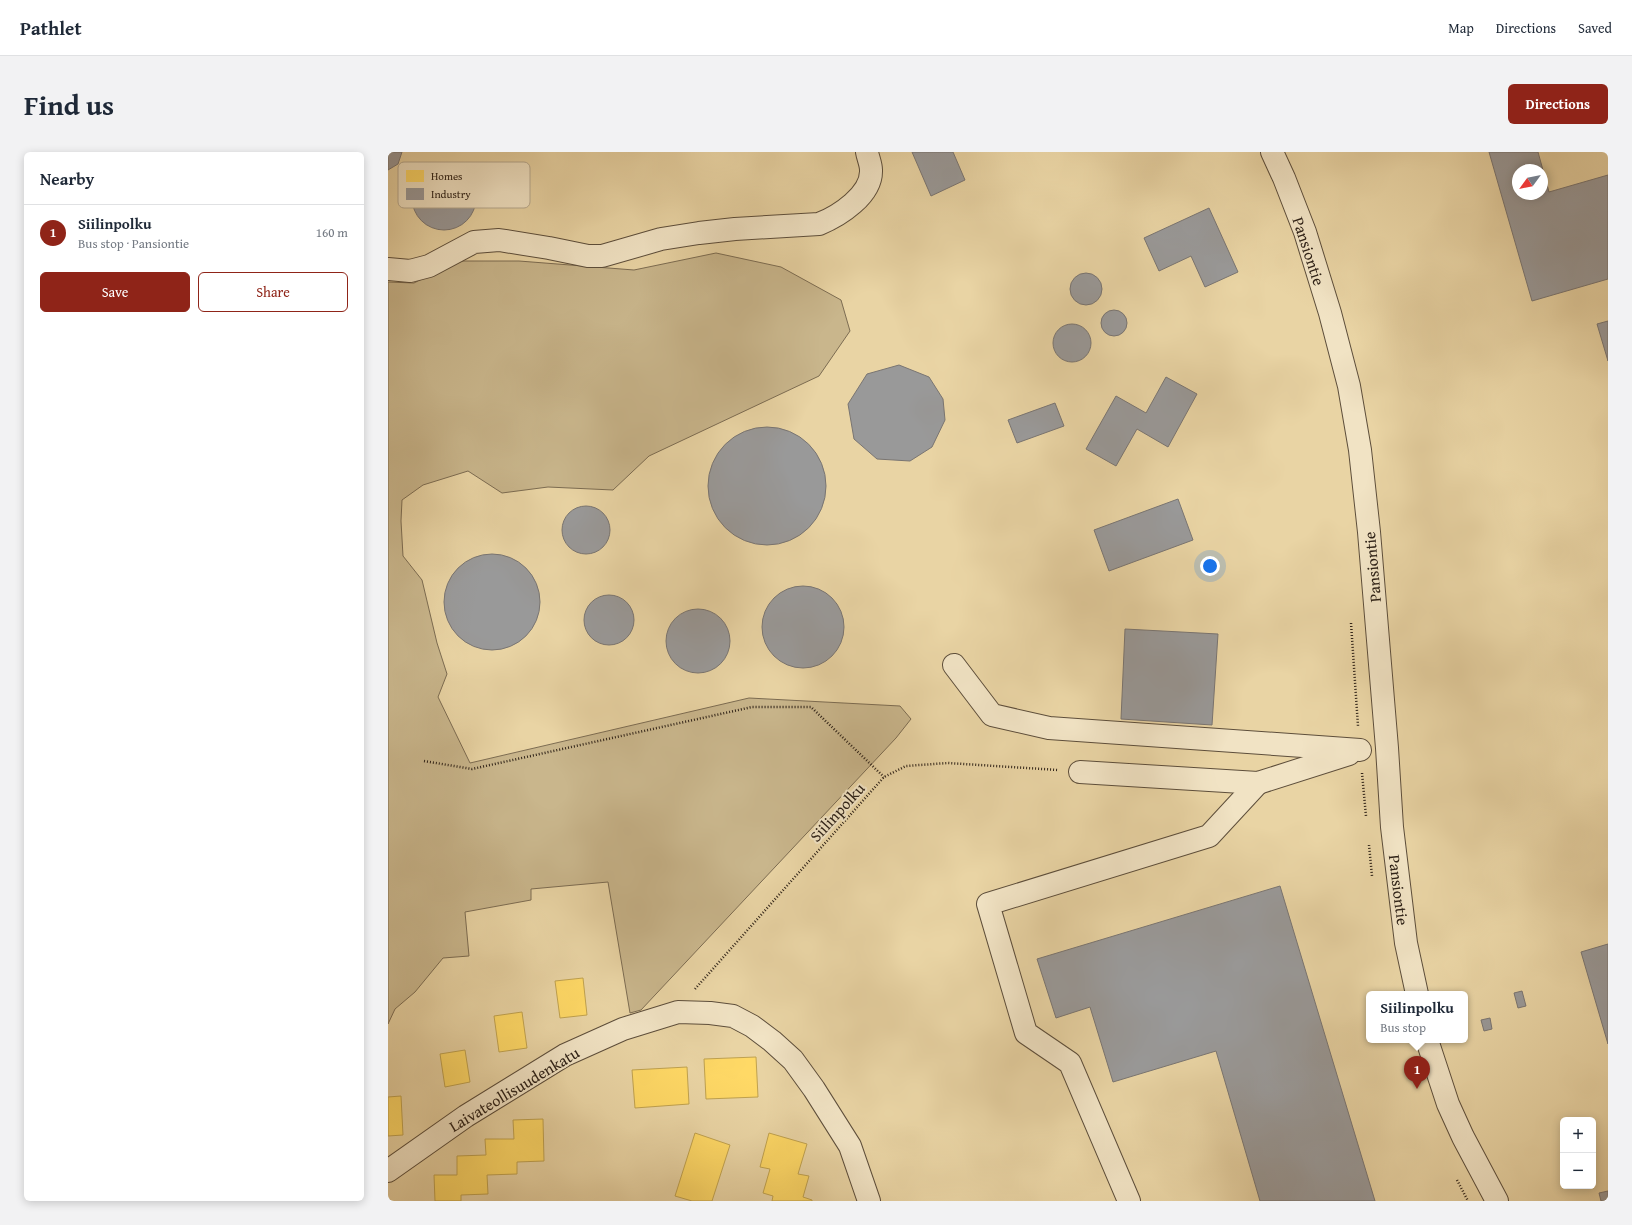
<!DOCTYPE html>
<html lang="en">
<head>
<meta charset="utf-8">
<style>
	:root { --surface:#fff; --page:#f2f2f3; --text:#1f2937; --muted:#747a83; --line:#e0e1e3; --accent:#8f2418 }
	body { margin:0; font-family:"Gentium Book Plus",serif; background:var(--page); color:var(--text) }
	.controls { position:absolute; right:12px; bottom:12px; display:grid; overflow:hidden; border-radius:6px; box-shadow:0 2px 10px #0003 }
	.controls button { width:36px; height:36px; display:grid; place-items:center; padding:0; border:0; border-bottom:1px solid var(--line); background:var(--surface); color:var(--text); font:20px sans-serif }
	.compass { position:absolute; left:1124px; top:12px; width:36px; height:36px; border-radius:50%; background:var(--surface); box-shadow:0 2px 10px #0003; rotate:237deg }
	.you { position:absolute; left:822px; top:414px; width:14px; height:14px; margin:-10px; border:3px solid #fff; border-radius:50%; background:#1a73e8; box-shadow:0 0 0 6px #1a73e833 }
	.badge { display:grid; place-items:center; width:26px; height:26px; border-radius:50%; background:var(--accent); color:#fff; font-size:13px; font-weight:700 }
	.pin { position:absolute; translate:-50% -33px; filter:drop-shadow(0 1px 2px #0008) }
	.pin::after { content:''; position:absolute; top:21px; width:14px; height:12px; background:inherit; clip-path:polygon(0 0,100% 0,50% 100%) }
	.popup { position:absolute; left:978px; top:839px; width:102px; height:52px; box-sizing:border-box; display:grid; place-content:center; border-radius:6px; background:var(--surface); filter:drop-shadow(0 1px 3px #0005); font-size:13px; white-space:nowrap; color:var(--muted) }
	.popup b { font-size:15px; color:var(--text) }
	.popup::after { content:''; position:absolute; left:50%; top:100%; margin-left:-8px; border:8px solid transparent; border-top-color:var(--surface) }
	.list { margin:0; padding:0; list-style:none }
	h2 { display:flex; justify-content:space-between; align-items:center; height:52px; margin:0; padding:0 16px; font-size:17px }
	h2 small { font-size:13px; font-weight:400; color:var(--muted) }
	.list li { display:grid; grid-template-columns:26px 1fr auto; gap:12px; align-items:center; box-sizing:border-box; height:56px; padding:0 16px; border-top:1px solid var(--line) }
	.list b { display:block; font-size:15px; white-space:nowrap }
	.list p { margin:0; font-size:13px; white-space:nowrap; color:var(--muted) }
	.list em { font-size:13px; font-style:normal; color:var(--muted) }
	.actions { display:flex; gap:8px; padding:12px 16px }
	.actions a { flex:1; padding:9px 0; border:1px solid var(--accent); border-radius:6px; text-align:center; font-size:14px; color:var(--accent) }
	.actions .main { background:var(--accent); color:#fff }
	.map { position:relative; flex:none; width:1220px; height:1049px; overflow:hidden; border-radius:6px }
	header { display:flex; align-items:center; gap:24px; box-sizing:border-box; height:56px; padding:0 20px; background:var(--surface); border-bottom:1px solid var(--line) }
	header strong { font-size:19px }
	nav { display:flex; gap:22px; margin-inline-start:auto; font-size:14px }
	.intro { display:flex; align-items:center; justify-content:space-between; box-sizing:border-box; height:96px; padding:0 24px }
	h1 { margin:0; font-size:28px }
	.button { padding:10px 18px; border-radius:6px; background:var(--accent); color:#fff; font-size:14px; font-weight:700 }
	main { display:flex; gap:24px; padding:0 24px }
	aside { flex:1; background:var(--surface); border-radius:6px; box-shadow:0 2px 10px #0003 }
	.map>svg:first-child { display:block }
	.green { fill:#c9b68c; stroke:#7c6c52 }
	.homes { fill:#ffd966; stroke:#c0a24f }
	.industry { fill:#999; stroke:#797572; fill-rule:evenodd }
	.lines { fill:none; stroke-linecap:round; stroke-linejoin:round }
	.minor-casing { stroke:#5d4e3b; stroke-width:24 }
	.path { stroke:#2e2218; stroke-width:2.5; stroke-dasharray:1 2; stroke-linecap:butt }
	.minor { stroke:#f1e3c4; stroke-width:22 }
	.labels { text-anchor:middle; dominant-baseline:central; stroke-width:4; stroke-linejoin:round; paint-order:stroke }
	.street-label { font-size:16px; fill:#2e2218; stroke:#f1e3c4 }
	.key { fill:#f1e3c4; stroke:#b6a990; stroke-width:1 }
	.key-label { font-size:11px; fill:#2e2218 }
</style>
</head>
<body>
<header>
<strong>Pathlet</strong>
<nav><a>Map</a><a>Directions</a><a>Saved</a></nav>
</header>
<div class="intro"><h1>Find us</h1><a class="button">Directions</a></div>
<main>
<aside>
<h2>Nearby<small></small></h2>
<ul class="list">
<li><span class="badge">1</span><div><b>Siilinpolku</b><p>Bus stop · Pansiontie</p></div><em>160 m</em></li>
</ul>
<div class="actions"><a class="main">Save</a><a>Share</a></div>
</aside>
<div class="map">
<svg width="1220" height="1049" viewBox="0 0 1220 1049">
	<rect width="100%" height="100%" fill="#e9d4a4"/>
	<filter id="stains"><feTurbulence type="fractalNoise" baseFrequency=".005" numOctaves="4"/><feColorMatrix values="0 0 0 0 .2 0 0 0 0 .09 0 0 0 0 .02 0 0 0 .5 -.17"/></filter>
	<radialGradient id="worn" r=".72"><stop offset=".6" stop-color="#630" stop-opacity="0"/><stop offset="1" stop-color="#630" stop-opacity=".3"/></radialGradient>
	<!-- green -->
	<path class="green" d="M328,101L393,115L453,148L462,179L431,224L261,304L225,338L160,335L114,341L80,319L35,333L14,348L13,369L15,404L34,428L49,491L59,522L50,545L82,611L361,546L512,554L523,567L508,586L253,858L242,861L220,730L143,737V748L77,760L81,804L55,806L27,840L7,857L0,872V130L26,131L69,109H131L246,118Z"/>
	<!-- homes -->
	<g class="homes">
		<path d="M195,826L199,863L172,866L167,829Z"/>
		<path d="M134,860L139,896L111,900L106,864Z"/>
		<path d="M77,898L82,930L57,935L52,902Z"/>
		<path d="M368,905L370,945L318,947L316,907Z"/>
		<path d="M299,915L301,952L247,956L244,918Z"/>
		<path d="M13,944L15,983L0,984V945Z"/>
		<path d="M155,967L156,1009L129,1010V1022L99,1023L100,1042L73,1043V1049H47L46,1023H69V1004L98,1003L97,987H126L125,968Z"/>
		<path d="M307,981L342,993L324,1049H304L287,1044Z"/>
		<path d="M381,981L419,992L410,1022L421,1024L415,1045L424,1048V1049H384L385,1044L375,1041L382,1017L372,1015Z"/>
	</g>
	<!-- industry -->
	<g class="industry">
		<path d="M0,0H14L10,12L0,18Z"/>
		<path d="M524,0H565L577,28L543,44Z"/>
		<path d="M1101,0H1150L1161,40L1220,23V127L1144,149ZM1130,18H1154V42H1130Z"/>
		<circle cx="56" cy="46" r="32"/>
		<path d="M821,56L850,120L817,135L803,104L771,119L756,86Z"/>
		<circle cx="698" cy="137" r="16"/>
		<circle cx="726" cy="171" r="13"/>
		<path d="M1220,169V209L1209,172Z"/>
		<circle cx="684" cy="191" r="19"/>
		<path d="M511,213L541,225L555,247L557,268L544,295L522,309L489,307L466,287L460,252L479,222Z"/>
		<path d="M778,225L809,242L780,295L749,277L728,314L698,297L728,244L758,261Z"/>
		<path d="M667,251L676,274L629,291L620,268Z"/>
		<circle cx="379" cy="334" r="59"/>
		<path d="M790,347L805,388L721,419L706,378Z"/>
		<circle cx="198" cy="378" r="24"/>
		<circle cx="104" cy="450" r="48"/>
		<circle cx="415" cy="475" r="41"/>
		<circle cx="221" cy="468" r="25"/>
		<circle cx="310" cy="489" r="32"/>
		<path d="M737,477L830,482L824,573L733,567Z"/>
		<path d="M892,734L987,1049H872L828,899L725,930L702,855L668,866L649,807Z"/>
		<path d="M1220,792V892L1193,800Z"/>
		<path d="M1134,839L1138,854L1130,856L1126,841Z"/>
		<path d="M1102,866L1104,877L1096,879L1093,868Z"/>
		<path d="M1220,1039V1049H1213L1211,1041Z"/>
	</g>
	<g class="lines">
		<!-- minor casing -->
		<g class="minor-casing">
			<g id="minor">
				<path d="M884,0L896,26L917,80L942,161L961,234L972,298L981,380L999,596L1004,675L1018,791L1029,842"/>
				<path d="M0,117L22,119L41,114L86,90L111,88L161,96L200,104H214L273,87L311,81L347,77L431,72C451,64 484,43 483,18C483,12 480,6 479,0"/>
				<path d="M566,513L604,563L661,576L972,598"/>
				<path d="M692,620L870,631L961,602"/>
				<path d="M1039,888L1060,952L1075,985L1109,1049"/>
				<path d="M0,1019L78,964L177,903L235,877L290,860L322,861L345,864L364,874L384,889L405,908L426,937L462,994L481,1049"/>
				<path d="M741,1049L682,911L638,881L600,752L821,684L870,631"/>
			</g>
		</g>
		<!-- path -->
		<g class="path">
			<path d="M963,471L970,574"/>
			<path d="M36,609L84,617L364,555H423L496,625"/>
			<path d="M974,621L978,664"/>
			<path d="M981,693L984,724"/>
			<path d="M307,837L496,625L518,614L560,611L670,618"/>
			<path d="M1069,1028L1080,1049"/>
		</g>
		<!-- minor -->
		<use href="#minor" class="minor"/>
	</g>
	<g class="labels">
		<!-- street labels -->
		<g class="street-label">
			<text transform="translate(921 99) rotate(72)">Pansiontie</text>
			<text transform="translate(984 415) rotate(-95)">Pansiontie</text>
			<text transform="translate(449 660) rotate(-48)">Siilinpolku</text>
			<text transform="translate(1011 738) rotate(83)">Pansiontie</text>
			<text transform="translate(126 937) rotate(-31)">Laivateollisuudenkatu</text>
		</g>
	</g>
	<!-- legend -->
	<rect x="10" y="10" width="132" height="46" rx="6" class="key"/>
	<rect x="18" y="18" width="18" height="12" fill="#ffd966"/>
	<rect x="18" y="36" width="18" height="12" fill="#999"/>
	<g class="key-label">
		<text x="43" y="28">Homes</text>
		<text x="43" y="46">Industry</text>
	</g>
	<rect width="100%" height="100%" filter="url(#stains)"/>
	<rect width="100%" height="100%" fill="url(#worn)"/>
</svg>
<div class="controls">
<button>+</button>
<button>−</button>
</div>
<svg class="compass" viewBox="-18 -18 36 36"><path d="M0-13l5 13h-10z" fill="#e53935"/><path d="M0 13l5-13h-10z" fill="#747a83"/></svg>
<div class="you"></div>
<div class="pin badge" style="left:1029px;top:937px">1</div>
<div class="popup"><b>Siilinpolku</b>Bus stop</div>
</div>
</main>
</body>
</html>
